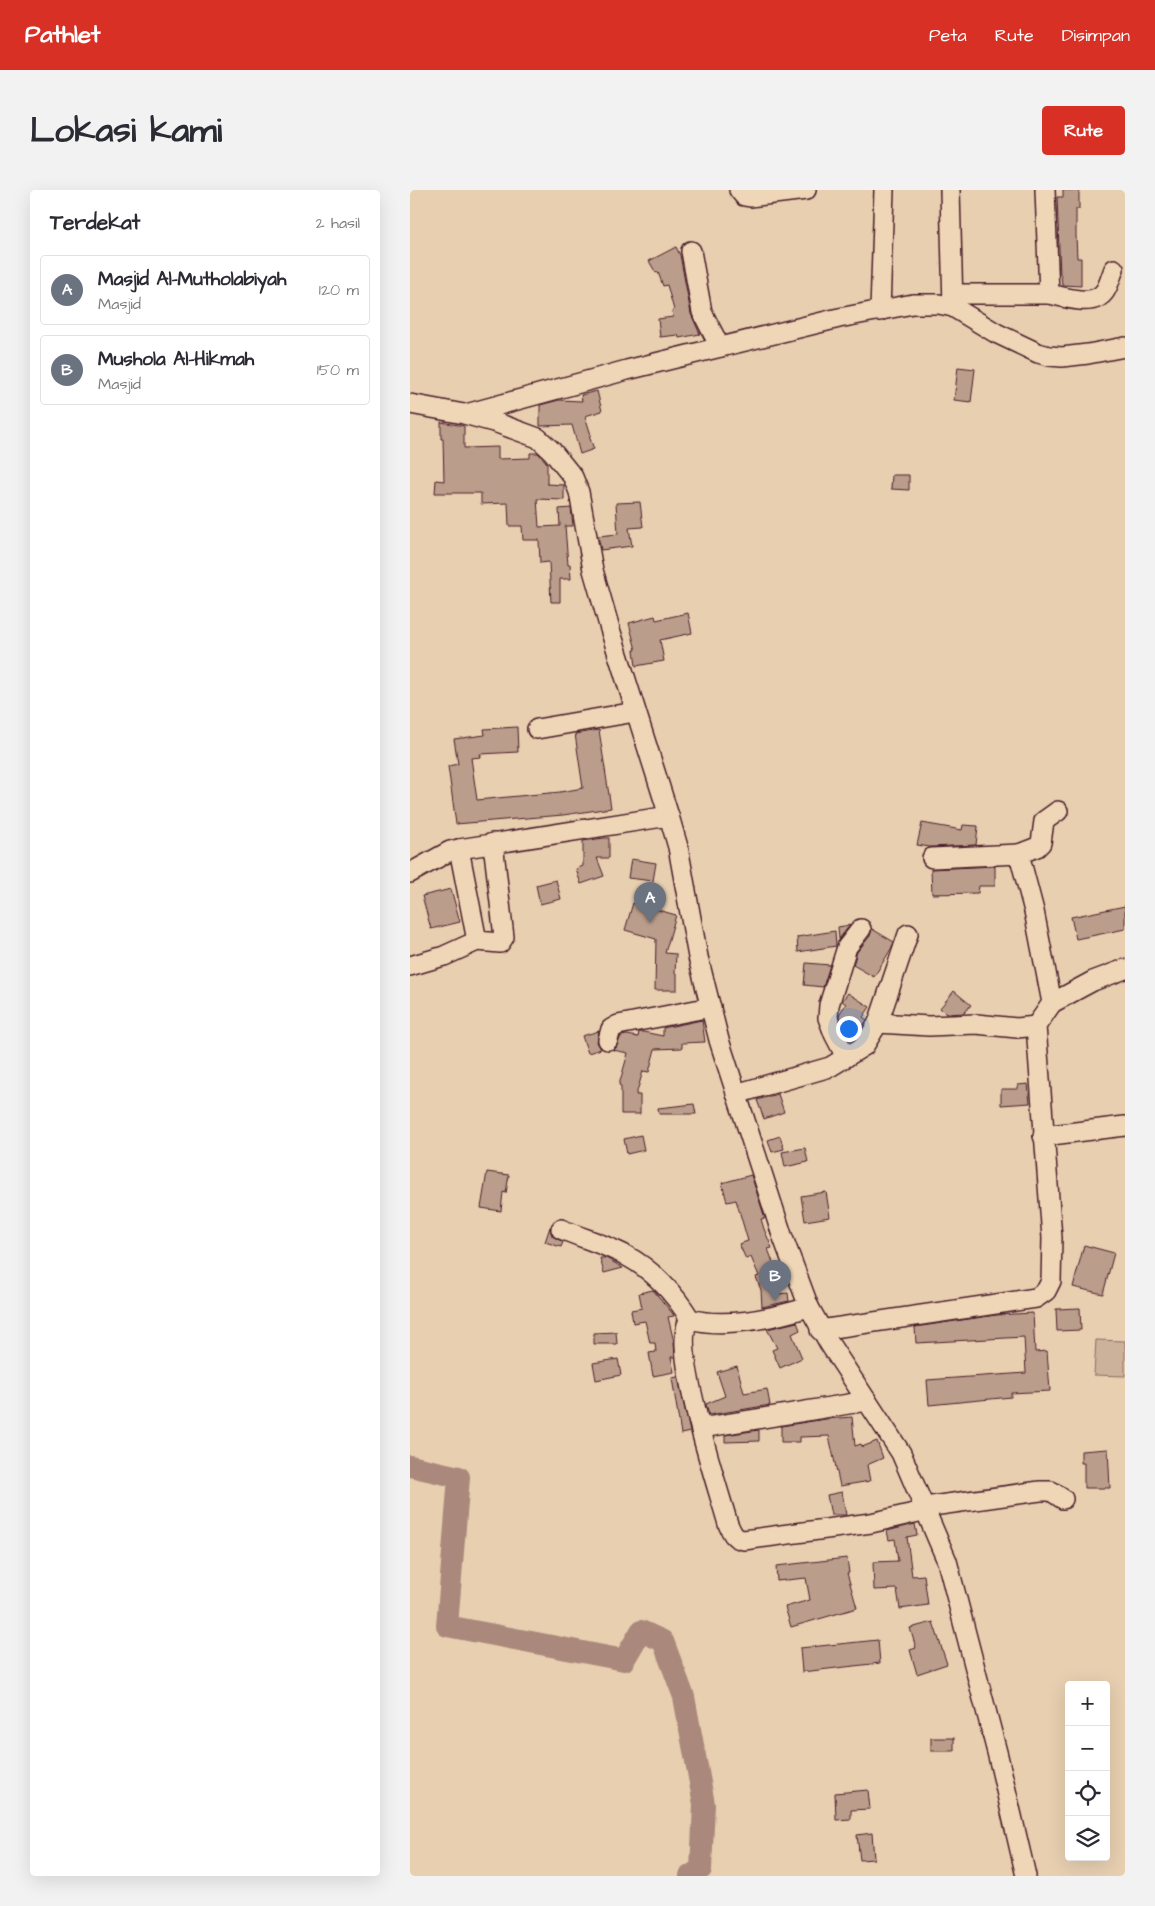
<!DOCTYPE html>
<html lang="id">
<head>
<meta charset="utf-8">
<style>
	:root { --surface:#fff; --page:#f2f2f3; --text:#2b2b33; --muted:#7c7c81; --line:#e1e1e2; --accent:#d93025 }
	body { margin:0; font-family:"Architects Daughter",sans-serif; background:var(--page); color:var(--text) }
	.controls { position:absolute; right:15px; bottom:15px; display:grid; overflow:hidden; border-radius:5px; box-shadow:0 5px 20px #0002 }
	.controls button { width:45px; height:45px; display:grid; place-items:center; padding:0; border:0; border-bottom:1px solid var(--line); background:var(--surface); color:var(--text); font:25px sans-serif }
	.you { position:absolute; left:438px; top:838px; width:18px; height:18px; margin:-12px; border:4px solid #fff; border-radius:50%; background:#1a73e8; box-shadow:0 0 0 8px #1a73e833 }
	.badge { display:grid; place-items:center; width:32px; height:32px; border-radius:50%; background:var(--accent); color:#fff; font-size:16px; font-weight:700 }
	.pin { position:absolute; translate:-50% -41px; filter:drop-shadow(0 1px 2px #0008) }
	.pin::after { content:''; position:absolute; top:26px; width:18px; height:15px; background:inherit; clip-path:polygon(0 0,100% 0,50% 100%) }
	.list { margin:0; padding:0; list-style:none }
	h2 { display:flex; justify-content:space-between; align-items:center; height:65px; margin:0; padding:0 20px; font-size:21px }
	h2 small { font-size:16px; font-weight:400; color:var(--muted) }
	.list li { display:grid; grid-template-columns:32px 1fr auto; gap:15px; align-items:center; box-sizing:border-box; height:70px; margin:0 10px 10px; padding:0 10px; border:1px solid var(--line); border-radius:5px }
	.list b { display:block; font-size:19px; white-space:nowrap }
	.list p { margin:0; font-size:16px; white-space:nowrap; color:var(--muted) }
	.list em { font-size:16px; font-style:normal; color:var(--muted) }
	.icon { flex:none; width:28px; height:28px; fill:none; stroke:currentColor; stroke-width:2; stroke-linecap:round; stroke-linejoin:round }
	.map { position:relative; flex:none; width:715px; height:1686px; overflow:hidden; border-radius:5px }
	header { display:flex; align-items:center; gap:30px; box-sizing:border-box; height:70px; padding:0 25px; background:var(--accent); color:#fff }
	header strong { font-size:24px }
	nav { display:flex; gap:28px; margin-inline-start:auto; font-size:18px }
	.intro { display:flex; align-items:center; justify-content:space-between; box-sizing:border-box; height:120px; padding:0 30px }
	h1 { margin:0; font-size:35px }
	.button { padding:12px 22px; border-radius:5px; background:var(--accent); color:#fff; font-size:18px; font-weight:700 }
	main { display:flex; gap:30px; padding:0 30px }
	aside { flex:1; background:var(--surface); border-radius:5px; box-shadow:0 5px 20px #0002 }
	.map>svg:first-child { display:block }
	.pitch { fill:#cdb29b; stroke:#8c6863 }
	.lines { fill:none; stroke-linecap:round; stroke-linejoin:round }
	.river { stroke:#aa897b; stroke-width:22 }
	.building { fill:#bb9d8b; stroke:#4a1f2b }
	.minor-casing { stroke:#4a1f2b; stroke-width:22 }
	.minor { stroke:#eed6b6; stroke-width:19 }
</style>
</head>
<body>
<header>
<strong>Pathlet</strong>
<nav><a>Peta</a><a>Rute</a><a>Disimpan</a></nav>
</header>
<div class="intro"><h1>Lokasi kami</h1><a class="button">Rute</a></div>
<main>
<aside>
<h2>Terdekat<small>2 hasil</small></h2>
<ul class="list">
<li><span class="badge" style="background:#6b7280">A</span><div><b>Masjid Al-Mutholabiyah</b><p>Masjid</p></div><em>120 m</em></li>
<li><span class="badge" style="background:#6b7280">B</span><div><b>Mushola Al-Hikmah</b><p>Masjid</p></div><em>150 m</em></li>
</ul>
</aside>
<div class="map">
<svg width="715" height="1686" viewBox="0 0 715 1686">
	<rect width="100%" height="100%" fill="#e7cfb0"/>
	<filter id="ink" filterUnits="userSpaceOnUse"><feTurbulence type="fractalNoise" baseFrequency=".02" numOctaves="2"/><feDisplacementMap in="SourceGraphic" scale="10" xChannelSelector="R" yChannelSelector="G"/><feConvolveMatrix kernelMatrix="1 2 1 2 8 2 1 2 1" color-interpolation-filters="sRGB"/></filter>
	<g filter="url(#ink)">
		<!-- pitch -->
		<path class="pitch" d="M686,1150L715,1151V1186L684,1185Z"/>
		<g class="lines">
			<!-- river -->
			<path class="river" d="M0,1276L49,1287L37,1436L214,1470L231,1441L253,1451L274,1507L294,1614L291,1679L280,1686"/>
		</g>
		<!-- building -->
		<g class="building">
			<path d="M653,0H669V19H666V46L667,68H671V96L652,95L651,85H650L647,7H653Z"/>
			<path d="M266,57L270,65L281,124L290,144L269,148L268,145L250,147L248,129L263,127L262,121L264,120L257,95L253,96L248,82L246,83L239,71Z"/>
			<path d="M548,177L565,179L561,212L544,210Z"/>
			<path d="M187,201L192,221L175,226L181,245L179,246L184,259L170,264L162,235L130,236V215L149,210L172,211L171,205Z"/>
			<path d="M31,232L54,236V258L88,257V269L120,268V263H128L137,273V294L154,295V310L127,309L129,337L150,336L149,319L161,318L163,336H155L158,375L160,374L161,389H150V412H141L139,372L130,373L129,350H113L112,336H99L98,313L71,314V303H25L26,290L34,291L33,249H31Z"/>
			<path d="M482,285H499V300L481,299Z"/>
			<path d="M230,312L233,337L219,338L222,356L191,360L188,346L208,344L206,313Z"/>
			<path d="M278,423L282,443L250,450L254,471L226,476L224,460H226L219,433L245,426L246,430Z"/>
			<path d="M107,537L108,562L70,564L71,567L61,568L67,610L150,602L173,598L165,544L189,540L201,618L153,625L46,634L38,576L48,574L44,549L75,545L74,539Z"/>
			<path d="M512,633L552,640L553,635L568,636L566,655L520,657L507,655Z"/>
			<path d="M194,648H199V668H187L194,686L171,694L166,679L173,676V651Z"/>
			<path d="M221,669L246,673L243,691L218,688Z"/>
			<path d="M585,676V696H569L568,703L522,704L521,679Z"/>
			<path d="M146,690L151,709L130,714L126,695Z"/>
			<path d="M41,699L50,732L21,739L12,706Z"/>
			<path d="M223,713L266,725L255,763L266,764L265,784H267V800H245L246,749L215,740Z"/>
			<path d="M715,716V739L666,749L661,727Z"/>
			<path d="M440,735L429,749L428,737Z"/>
			<path d="M462,739L484,752L481,759L464,787L443,775L447,762L460,746Z"/>
			<path d="M425,741L426,756L388,762L387,747Z"/>
			<path d="M396,773L420,775L413,797L394,795Z"/>
			<path d="M544,801L561,815L554,823L536,824L530,818Z"/>
			<path d="M438,803L460,817L453,827L457,830L445,847L435,840L429,826L430,823L436,814L432,811Z"/>
			<path d="M292,830L295,852L272,853V858L245,859L239,882L233,881L226,905H230V924H211V896L209,895L218,863L203,860L206,858L211,846L217,845L228,847L229,842H233L253,846V838Z"/>
			<path d="M189,841L187,852L191,859L178,863L172,846Z"/>
			<path d="M618,894L620,913L591,915V899H608V895Z"/>
			<path d="M368,904L374,922L354,929L347,910Z"/>
			<path d="M284,914L286,924H249L248,918Z"/>
			<path d="M231,945L234,960L217,964L214,949Z"/>
			<path d="M370,946L374,959L362,962L358,950Z"/>
			<path d="M395,958L398,972L375,977L372,962Z"/>
			<path d="M77,982L99,985L96,1003L93,1002L91,1021L71,1018Z"/>
			<path d="M341,985L355,1028L351,1029L354,1039L362,1058L358,1059L364,1075L358,1077L368,1104L378,1103L379,1111L352,1117L351,1100L346,1087L349,1086L341,1067L336,1069L329,1054L338,1051L326,1010L317,1012L312,993Z"/>
			<path d="M416,1002L420,1027L395,1031L391,1006Z"/>
			<path d="M140,1037L142,1046L153,1052L151,1057L135,1052Z"/>
			<path d="M674,1055L704,1063L693,1104L663,1097Z"/>
			<path d="M190,1068H196L213,1078L194,1083Z"/>
			<path d="M243,1100L263,1124L264,1126L258,1127L264,1152L265,1167H261L264,1182L243,1186L239,1163L246,1162L245,1153H240L235,1131L223,1133L221,1120L232,1118L229,1103Z"/>
			<path d="M670,1118L671,1140L647,1141L646,1119Z"/>
			<path d="M623,1123L625,1162L637,1161L640,1201L601,1203V1207L519,1215L517,1190L616,1183L614,1147L506,1153L505,1137L586,1125Z"/>
			<path d="M387,1132L390,1140L382,1144L392,1168L370,1178L362,1160L367,1158L357,1139Z"/>
			<path d="M206,1142L207,1154H184V1143Z"/>
			<path d="M208,1169L211,1185L186,1190L183,1173Z"/>
			<path d="M327,1176L334,1203L357,1199L360,1215L299,1225L296,1214L315,1206L307,1182Z"/>
			<path d="M268,1187L280,1242L271,1244L262,1188Z"/>
			<path d="M442,1227L445,1256L451,1254L452,1257L467,1251L473,1268L457,1275L460,1291L430,1296L419,1246L390,1247V1252H371V1236L416,1229Z"/>
			<path d="M349,1240V1251L315,1252V1245Z"/>
			<path d="M698,1259L700,1298H674V1273H671V1261Z"/>
			<path d="M432,1302L436,1325H421L417,1305Z"/>
			<path d="M505,1334L507,1345L497,1347L502,1386L514,1385L518,1415L490,1419L487,1399L464,1400L463,1372L488,1371L485,1349L479,1350L477,1341Z"/>
			<path d="M437,1368L439,1383H437L447,1418L381,1437L375,1417L400,1410L396,1388L367,1391L366,1376Z"/>
			<path d="M523,1432L537,1474L507,1484L500,1460L506,1458L500,1438Z"/>
			<path d="M468,1450L470,1473L392,1482L390,1458Z"/>
			<rect x="521" y="1548" width="23" height="13"/>
			<path d="M458,1600L460,1619L441,1620V1629L426,1630L425,1603Z"/>
			<path d="M462,1643L464,1669L450,1670L447,1645Z"/>
		</g>
		<g class="lines">
			<!-- minor casing -->
			<g class="minor-casing">
				<g id="minor">
					<path d="M329,0L334,6L340,7L396,0"/>
					<path d="M540,0L543,117"/>
					<path d="M635,0L639,104C655,107 684,118 695,101C699,95 701,86 704,79"/>
					<path d="M281,61L292,122L310,157"/>
					<path d="M543,104H639"/>
					<path d="M470,121L474,0"/>
					<path d="M0,214L54,224L87,233L128,248L142,261L163,287L169,302L183,380L200,439L259,626L268,657L288,767L309,850L372,1045L399,1117L419,1153L491,1263L537,1371L588,1566L616,1686"/>
					<path d="M56,224L217,180L429,128L503,114H529L543,117L586,143L628,163L639,166L652,167L678,164L715,157"/>
					<path d="M127,539L225,522"/>
					<path d="M609,664L627,657L631,653L634,631L648,621"/>
					<path d="M0,683L40,661L49,659L259,626"/>
					<path d="M67,751L90,753L94,747L83,653"/>
					<path d="M0,776L34,766L67,751L49,659"/>
					<path d="M642,813L683,791L715,779"/>
					<path d="M468,833L519,836L566,834L607,838L626,836"/>
					<path d="M198,850L201,839L208,835L301,817"/>
					<path d="M436,867L424,844L418,828L419,815L437,757L451,739"/>
					<path d="M326,904L420,877L454,856L468,833L498,744"/>
					<path d="M633,946L715,936"/>
					<path d="M151,1039C172,1048 196,1055 215,1065C242,1079 265,1104 280,1129C316,1139 363,1128 399,1117"/>
					<path d="M280,1129C259,1153 309,1301 318,1334C322,1343 324,1349 334,1350L461,1333L517,1320"/>
					<path d="M410,1140L626,1108L636,1101L641,1091L642,1048L626,836L642,813L624,721L609,664L522,668"/>
					<path d="M291,1238L457,1211"/>
					<path d="M515,1317L630,1301H641L653,1309"/>
				</g>
			</g>
			<!-- minor -->
			<use href="#minor" class="minor"/>
		</g>
	</g>
</svg>
<div class="controls">
<button>+</button>
<button>−</button>
<button><svg class="icon" aria-label="locate" viewBox="0 0 24 24"><circle cx="12" cy="12" r="6"/><path d="M12 2v4M12 18v4M2 12h4M18 12h4"/></svg></button>
<button><svg class="icon" aria-label="layers" viewBox="0 0 24 24"><path d="M12 4l9 5-9 5-9-5zM3 14l9 5 9-5"/></svg></button>
</div>
<div class="you"></div>
<div class="pin badge" style="left:240px;top:733px;background:#6b7280">A</div>
<div class="pin badge" style="left:365px;top:1111px;background:#6b7280">B</div>
</div>
</main>
</body>
</html>
